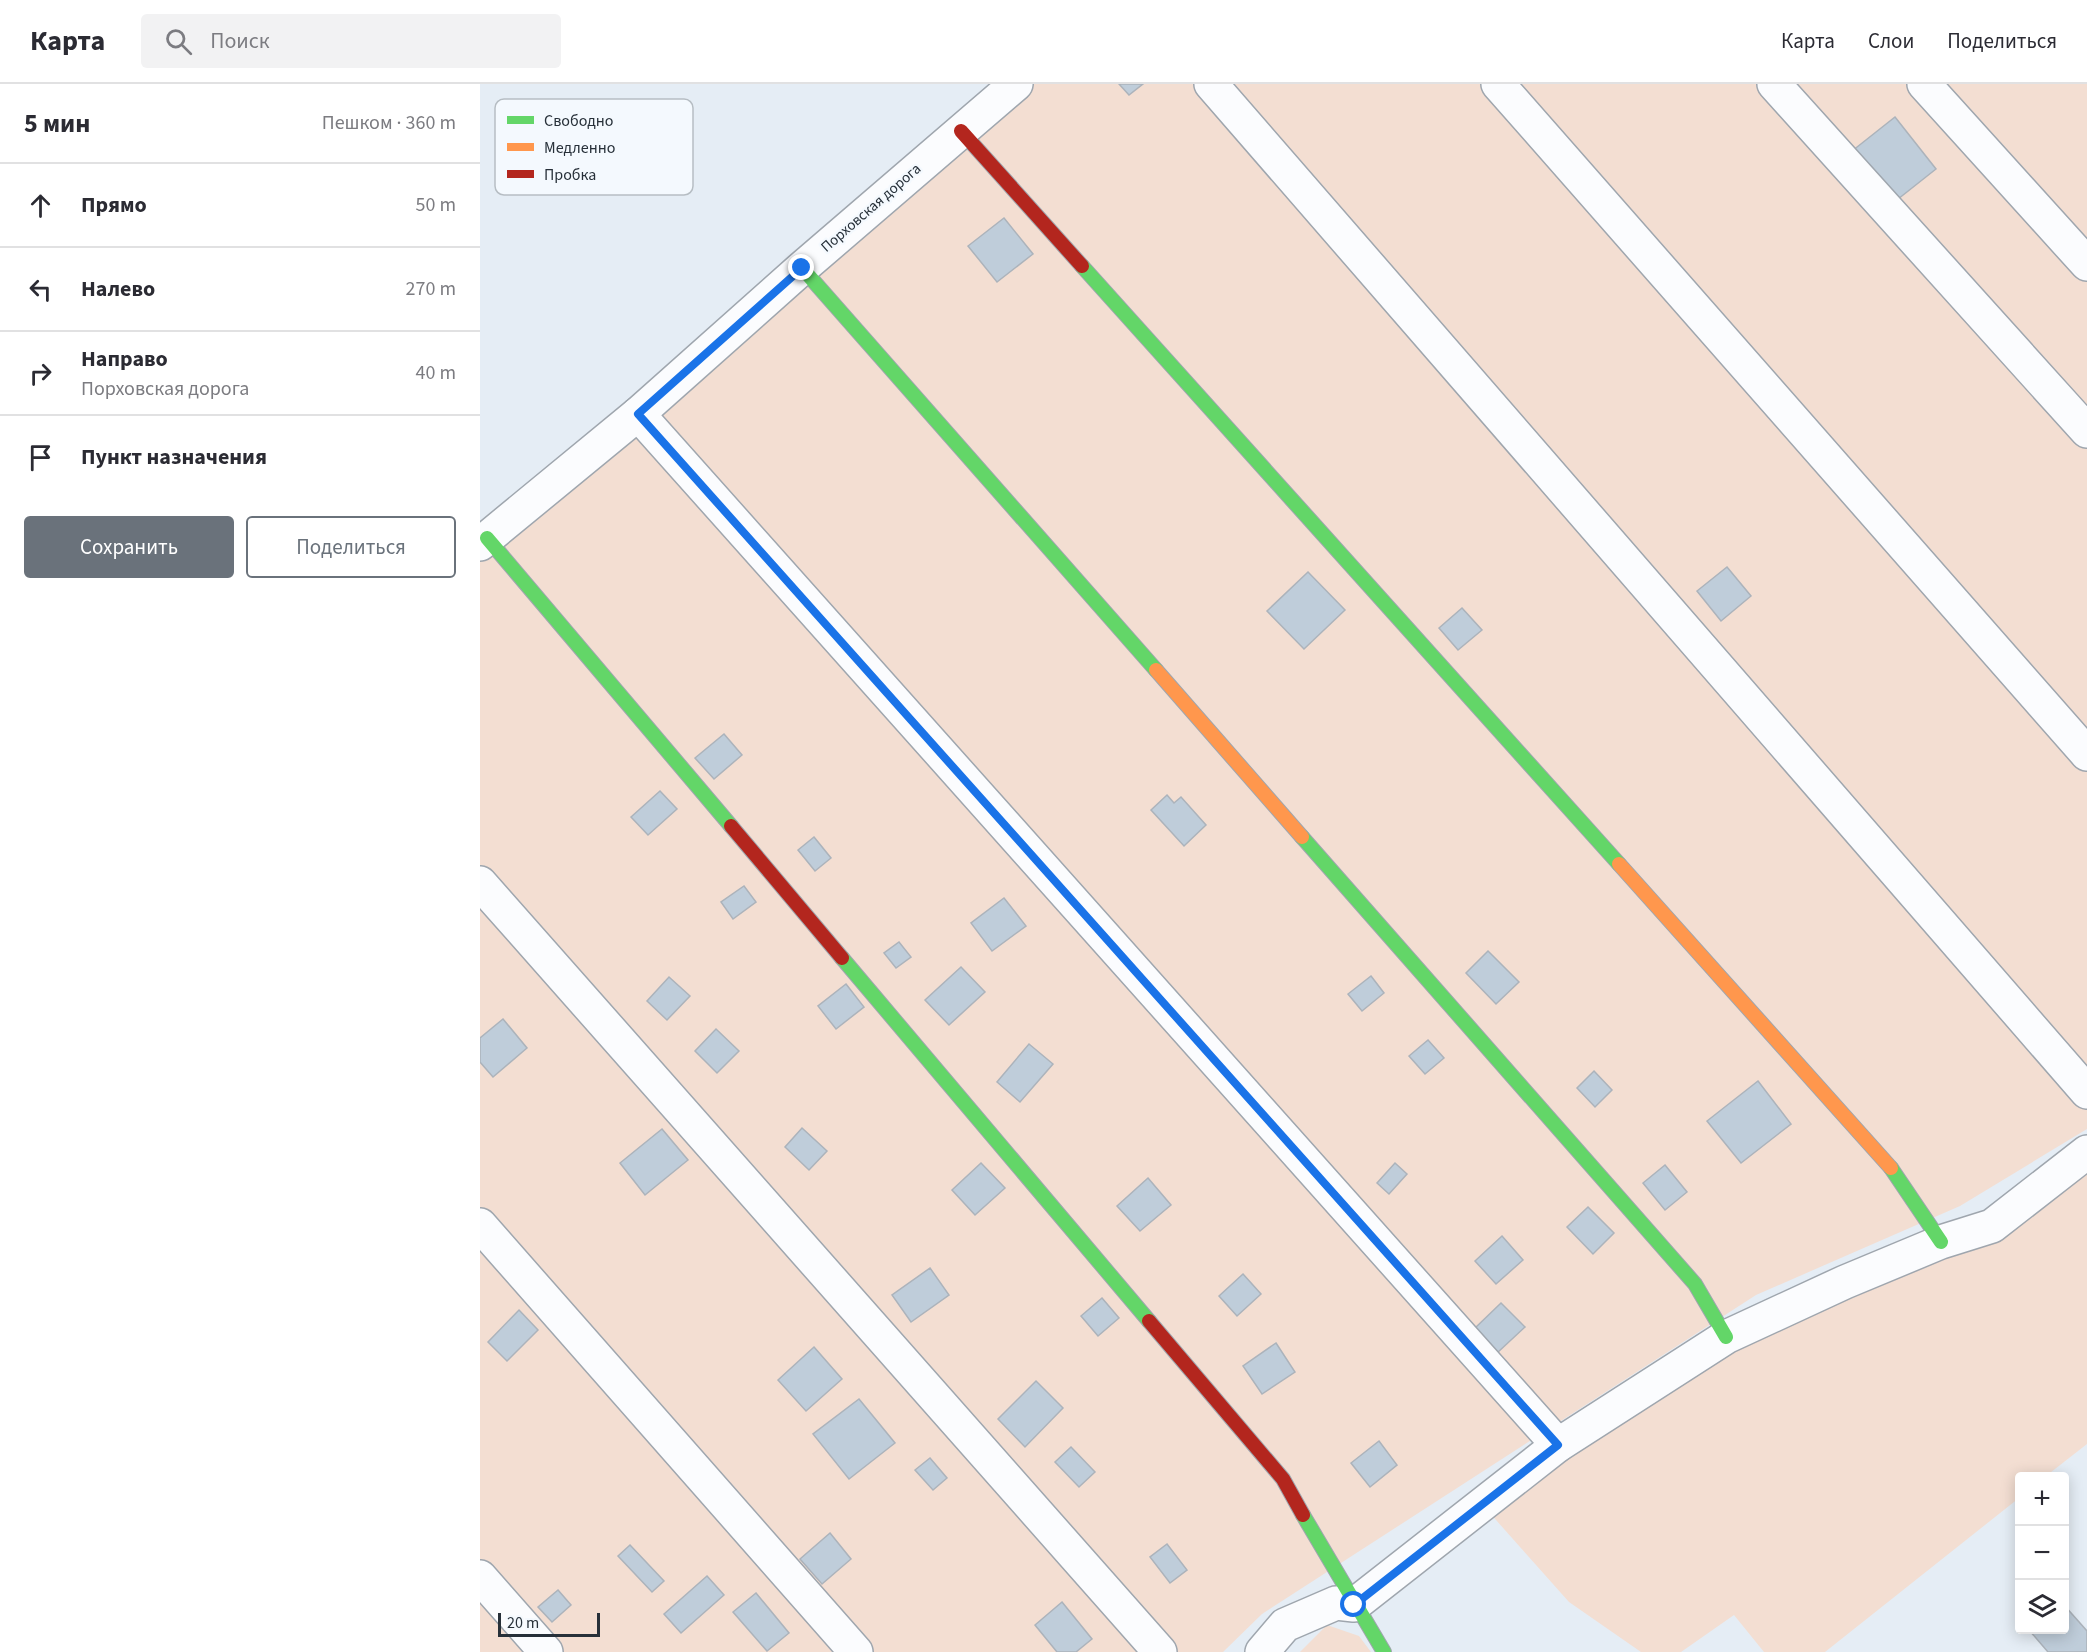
<!DOCTYPE html>
<html lang="ru">
<head>
<meta charset="utf-8">
<style>
	:root { --surface:#fff; --page:#f2f2f3; --text:#2b2b33; --muted:#7c7c81; --line:#e1e1e2; --accent:#6a727b }
	body { margin:0; font-family:"Source Sans 3",sans-serif; background:var(--page); color:var(--text) }
	.controls { position:absolute; right:18px; bottom:18px; display:grid; overflow:hidden; border-radius:6px; box-shadow:0 3px 15px #0003 }
	.controls button { width:54px; height:54px; display:grid; place-items:center; padding:0; border:0; border-bottom:2px solid var(--line); background:var(--surface); color:var(--text); font:30px sans-serif }
	.scale { position:absolute; left:18px; bottom:15px; width:102px; box-sizing:border-box; padding-left:6px; border:3px solid #273039; border-top:0; font-size:16px; line-height:21px; white-space:nowrap; color:#273039; -webkit-text-stroke:4px #f4f9fe; paint-order:stroke }
	.stop { position:absolute; width:18px; height:18px; margin:-14px; border:4px solid #1a73e8; border-radius:50%; background:#fff }
	.stop.end { background:#1a73e8; border-color:#fff; box-shadow:0 2px 6px #0008 }
	.list { margin:0; padding:0; list-style:none }
	h2 { display:flex; justify-content:space-between; align-items:center; height:78px; margin:0; padding:0 24px; font-size:26px }
	h2 small { font-size:20px; font-weight:400; color:var(--muted) }
	.list li { display:grid; grid-template-columns:39px 1fr auto; gap:18px; align-items:center; box-sizing:border-box; height:84px; padding:0 24px; border-top:2px solid var(--line) }
	.list b { display:block; font-size:22px; white-space:nowrap }
	.list p { margin:0; font-size:20px; white-space:nowrap; color:var(--muted) }
	.list em { font-size:20px; font-style:normal; color:var(--muted) }
	.actions { display:flex; gap:12px; padding:18px 24px }
	.actions a { flex:1; padding:14px 0; border:2px solid var(--accent); border-radius:6px; text-align:center; font-size:21px; color:var(--accent) }
	.actions .main { background:var(--accent); color:#fff }
	.icon { flex:none; width:33px; height:33px; fill:none; stroke:currentColor; stroke-width:2; stroke-linecap:round; stroke-linejoin:round }
	.map { position:relative; flex:none; width:1607px; height:1568px; overflow:hidden }
	header { display:flex; align-items:center; gap:36px; box-sizing:border-box; height:84px; padding:0 30px; background:var(--surface); border-bottom:2px solid var(--line) }
	header strong { font-size:28px }
	nav { display:flex; gap:33px; margin-inline-start:auto; font-size:21px }
	.search { width:420px; height:54px; background:var(--page); display:flex; align-items:center; gap:15px; box-sizing:border-box; padding:0 21px; border-radius:6px; color:var(--muted); font-size:22px }
	main { display:flex }
	aside { flex:1; background:var(--surface) }
	.map>svg:first-child { display:block }
	.green { fill:#f3ded2 }
	.building { fill:#bfcdda; stroke:#acb3bb; stroke-width:1.5 }
	.lines { fill:none; stroke-linecap:round; stroke-linejoin:round }
	.street-casing { stroke:#9fa6ae; stroke-width:36 }
	.fast-casing { stroke:#9fa6ae; stroke-width:16 }
	.slow-casing { stroke:#9fa6ae; stroke-width:16 }
	.jam-casing { stroke:#9fa6ae; stroke-width:16 }
	.street { stroke:#fbfcfe; stroke-width:33 }
	.fast { stroke:#63d668; stroke-width:14 }
	.slow { stroke:#ff974d; stroke-width:14 }
	.jam { stroke:#b3261e; stroke-width:14 }
	.route { stroke:#1a73e8; stroke-width:8 }
	.labels { text-anchor:middle; dominant-baseline:central; stroke-width:4.5; stroke-linejoin:round; paint-order:stroke }
	.street-label { font-size:15px; fill:#273039; stroke:#f4f9fe }
	.key { fill:#f4f9fe; stroke:#b6bdc3; stroke-width:1.5 }
	.key-label { font-size:16px; fill:#273039 }
</style>
</head>
<body>
<header>
<strong>Карта</strong>
<div class="search"><svg class="icon" aria-label="search" viewBox="0 0 24 24"><circle cx="10" cy="10" r="6"/><path d="M15 15l6 6"/></svg>Поиск</div>
<nav><a>Карта</a><a>Слои</a><a>Поделиться</a></nav>
</header>
<main>
<aside>
<h2>5 мин<small>Пешком · 360 m</small></h2>
<ul class="list">
<li><svg class="icon" aria-label="ahead" viewBox="0 0 24 24"><path d="M12 20V5M6 11l6-6 6 6"/></svg><div><b>Прямо</b></div><em>50 m</em></li>
<li><svg class="icon" aria-label="left" viewBox="0 0 24 24"><path d="M17 20v-9H6M10 6l-5 5 5 5"/></svg><div><b>Налево</b></div><em>270 m</em></li>
<li><svg class="icon" aria-label="right" viewBox="0 0 24 24"><path d="M7 20v-9h11M14 6l5 5-5 5"/></svg><div><b>Направо</b><p>Порховская дорога</p></div><em>40 m</em></li>
<li><svg class="icon" aria-label="arrive" viewBox="0 0 24 24"><path d="M6 21V4h12l-3 4 3 4H6"/></svg><div><b>Пункт назначения</b></div></li>
</ul>
<div class="actions"><a class="main">Сохранить</a><a>Поделиться</a></div>
</aside>
<div class="map">
<svg width="1607" height="1568" viewBox="0 0 1607 1568">
	<rect width="100%" height="100%" fill="#e5edf5"/>
	<!-- green -->
	<g class="green">
		<path d="M546,0H1607V1045L1480,1122L1276,1211L782,1530L743,1568H0V478Z"/>
		<path d="M1607,1089V1360L1566,1392H1540L1539,1414L1345,1568H1284L1254,1531L1201,1568H1161L1089,1518L1008,1427L1301,1235L1492,1163L1545,1138Z"/>
		<path d="M847,1541L879,1552L891,1568H820Z"/>
	</g>
	<!-- building -->
	<g class="building">
		<path d="M639,0H663L649,11Z"/>
		<path d="M1415,33L1456,85L1413,119L1372,67Z"/>
		<path d="M524,134L553,170L517,198L488,162Z"/>
		<path d="M1247,483L1271,512L1241,537L1217,507Z"/>
		<path d="M828,488L865,526L824,565L787,527Z"/>
		<path d="M982,524L1002,546L978,566L959,544Z"/>
		<path d="M244,650L262,671L234,695L215,674Z"/>
		<path d="M180,707L197,725L168,751L151,733Z"/>
		<path d="M687,711L694,719L701,713L726,741L704,762L671,726Z"/>
		<path d="M334,753L351,774L335,787L318,766Z"/>
		<path d="M264,802L276,818L253,835L241,818Z"/>
		<path d="M524,814L546,842L512,867L491,839Z"/>
		<path d="M419,858L431,873L416,884L404,869Z"/>
		<path d="M1008,867L1039,898L1016,920L986,889Z"/>
		<path d="M481,883L505,908L469,941L445,916Z"/>
		<path d="M891,892L904,909L882,927L868,910Z"/>
		<path d="M189,893L210,912L187,936L167,917Z"/>
		<path d="M366,900L384,923L356,945L338,922Z"/>
		<path d="M23,935L47,964L13,993L0,978V954Z"/>
		<path d="M236,945L259,967L237,989L215,967Z"/>
		<path d="M948,956L964,974L945,990L929,972Z"/>
		<path d="M549,960L573,980L540,1018L517,998Z"/>
		<path d="M1114,987L1132,1006L1115,1023L1097,1004Z"/>
		<path d="M1278,997L1311,1040L1261,1079L1227,1037Z"/>
		<path d="M322,1044L347,1067L329,1086L305,1063Z"/>
		<path d="M182,1045L208,1076L165,1111L140,1079Z"/>
		<path d="M501,1079L525,1104L495,1131L472,1106Z"/>
		<path d="M915,1079L927,1090L909,1110L897,1099Z"/>
		<path d="M1185,1081L1207,1108L1185,1126L1163,1099Z"/>
		<path d="M668,1094L691,1121L660,1147L637,1122Z"/>
		<path d="M1108,1123L1134,1149L1113,1170L1087,1143Z"/>
		<path d="M1022,1152L1043,1176L1016,1200L995,1177Z"/>
		<path d="M450,1184L469,1211L431,1238L412,1211Z"/>
		<path d="M763,1190L781,1210L757,1232L739,1212Z"/>
		<path d="M622,1214L639,1234L618,1252L601,1232Z"/>
		<path d="M1021,1219L1045,1243L1017,1269L994,1245Z"/>
		<path d="M39,1226L58,1246L27,1277L8,1258Z"/>
		<path d="M796,1259L815,1288L782,1310L763,1282Z"/>
		<path d="M334,1263L362,1295L326,1327L298,1296Z"/>
		<path d="M556,1297L583,1324L545,1363L518,1335Z"/>
		<path d="M379,1315L415,1359L369,1395L333,1350Z"/>
		<path d="M899,1357L917,1381L890,1403L871,1379Z"/>
		<path d="M591,1363L615,1388L599,1403L575,1378Z"/>
		<path d="M450,1374L467,1394L453,1406L435,1386Z"/>
		<path d="M350,1449L371,1475L342,1500L320,1475Z"/>
		<path d="M687,1460L707,1486L690,1499L670,1473Z"/>
		<path d="M150,1461L184,1497L172,1508L138,1472Z"/>
		<path d="M227,1492L244,1511L201,1549L184,1530Z"/>
		<path d="M78,1506L91,1521L72,1538L58,1523Z"/>
		<path d="M276,1509L309,1549L287,1567L253,1528Z"/>
		<path d="M582,1518L612,1555L596,1568H577L555,1541Z"/>
		<path d="M1584,1521L1607,1547V1568H1568L1549,1546H1584Z"/>
	</g>
	<g class="lines">
		<!-- street casing -->
		<g class="street-casing">
			<g id="street">
				<path d="M731,0L1607,1008"/>
				<path d="M1018,0L1607,670"/>
				<path d="M1294,0L1607,347"/>
				<path d="M1444,0L1607,180"/>
				<path d="M158,330L1078,1361"/>
				<path d="M0,460L158,330L322,184L536,0"/>
				<path d="M0,799L680,1568"/>
				<path d="M0,1141L376,1568"/>
				<path d="M0,1493L66,1568"/>
				<path d="M782,1568L805,1541L856,1519L874,1521L1078,1361L1246,1253L1365,1198L1461,1158L1512,1142L1607,1068"/>
			</g>
		</g>
		<!-- fast casing -->
		<g class="fast-casing">
			<g id="fast">
				<path d="M602,182L1139,780"/>
				<path d="M322,184L676,586"/>
				<path d="M7,454L251,742"/>
				<path d="M822,753L1215,1200L1246,1253"/>
				<path d="M362,874L669,1237"/>
				<path d="M1411,1084L1461,1158"/>
				<path d="M823,1431L904,1568"/>
			</g>
		</g>
		<!-- slow casing -->
		<g class="slow-casing">
			<g id="slow">
				<path d="M676,586L822,753"/>
				<path d="M1139,780L1411,1084"/>
			</g>
		</g>
		<!-- jam casing -->
		<g class="jam-casing">
			<g id="jam">
				<path d="M481,47L602,182"/>
				<path d="M251,742L362,874"/>
				<path d="M669,1237L803,1395L823,1431"/>
			</g>
		</g>
		<!-- street -->
		<use href="#street" class="street"/>
		<!-- fast -->
		<use href="#fast" class="fast"/>
		<!-- slow -->
		<use href="#slow" class="slow"/>
		<!-- jam -->
		<use href="#jam" class="jam"/>
	</g>
	<g class="lines">
		<!-- route -->
		<path class="route" d="M322,184L158,330L1078,1361L874,1521"/>
	</g>
	<g class="labels">
		<!-- street labels -->
		<g class="street-label">
			<text transform="translate(391 124) rotate(-41)">Порховская дорога</text>
		</g>
	</g>
	<!-- legend -->
	<rect x="15" y="15" width="198" height="96" rx="9" class="key"/>
	<rect x="27" y="32" width="27" height="8" fill="#63d668"/>
	<rect x="27" y="59" width="27" height="8" fill="#ff974d"/>
	<rect x="27" y="86" width="27" height="8" fill="#b3261e"/>
	<g class="key-label">
		<text x="64" y="42">Свободно</text>
		<text x="64" y="69">Медленно</text>
		<text x="64" y="96">Пробка</text>
	</g>
</svg>
<div class="controls">
<button>+</button>
<button>−</button>
<button><svg class="icon" aria-label="layers" viewBox="0 0 24 24"><path d="M12 4l9 5-9 5-9-5zM3 14l9 5 9-5"/></svg></button>
</div>
<div class="scale">20 m</div>
<div class="stop" style="left:874px;top:1521px"></div>
<div class="stop end" style="left:322px;top:184px"></div>
</div>
</main>
</body>
</html>
